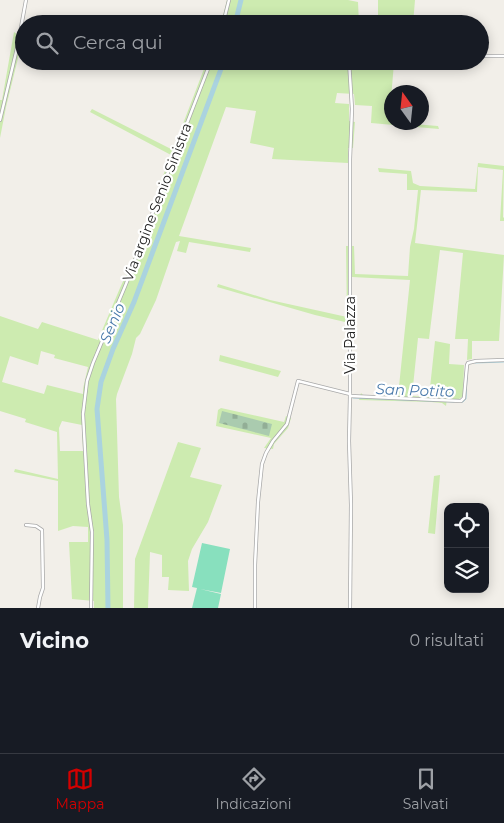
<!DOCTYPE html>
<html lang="it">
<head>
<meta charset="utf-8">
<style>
	:root { --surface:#171b24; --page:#20242c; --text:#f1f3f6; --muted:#9ea1a6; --line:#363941; --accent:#d40000 }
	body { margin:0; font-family:Montserrat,sans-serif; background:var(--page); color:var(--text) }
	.controls { position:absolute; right:15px; bottom:15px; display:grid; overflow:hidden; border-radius:10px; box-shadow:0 2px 12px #0003 }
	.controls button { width:45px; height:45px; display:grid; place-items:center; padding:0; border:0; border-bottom:1px solid var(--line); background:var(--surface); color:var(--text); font:25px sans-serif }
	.compass { position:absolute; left:384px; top:85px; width:45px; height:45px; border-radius:50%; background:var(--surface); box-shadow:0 2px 12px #0003; rotate:345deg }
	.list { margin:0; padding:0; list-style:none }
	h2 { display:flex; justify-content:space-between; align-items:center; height:65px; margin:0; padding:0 20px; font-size:21px }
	h2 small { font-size:16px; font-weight:400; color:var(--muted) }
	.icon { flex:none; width:28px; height:28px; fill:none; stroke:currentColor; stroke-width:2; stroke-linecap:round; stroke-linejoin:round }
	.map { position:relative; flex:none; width:504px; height:608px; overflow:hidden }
	.search { position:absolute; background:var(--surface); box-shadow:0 2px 12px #0003; left:15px; right:15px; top:15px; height:55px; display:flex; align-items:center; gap:12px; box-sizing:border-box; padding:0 18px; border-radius:28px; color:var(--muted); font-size:19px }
	.sheet { height:145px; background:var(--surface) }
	nav { display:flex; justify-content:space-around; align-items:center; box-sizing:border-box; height:70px; border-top:1px solid var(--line); background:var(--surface); font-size:14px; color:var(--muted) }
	nav a { display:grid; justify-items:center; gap:2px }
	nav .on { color:var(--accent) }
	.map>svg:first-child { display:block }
	.grass { fill:#cdebb0; fill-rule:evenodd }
	.cemetery { fill:url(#cemetery-stones) }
	.pitch { fill:#88e0be }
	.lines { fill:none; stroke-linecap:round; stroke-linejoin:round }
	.stream { stroke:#aad3df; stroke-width:1 }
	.river { stroke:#aad3df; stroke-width:5 }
	.street-casing { stroke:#a9a9a9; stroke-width:4 }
	.street { stroke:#fff; stroke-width:2.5 }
	.labels { text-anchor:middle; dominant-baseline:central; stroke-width:4.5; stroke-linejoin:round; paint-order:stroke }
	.street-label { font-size:14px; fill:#222; stroke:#fff }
	.water-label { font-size:15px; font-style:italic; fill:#4a7aab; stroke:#fff }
</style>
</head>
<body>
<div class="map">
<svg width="504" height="608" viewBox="0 0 504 608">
	<defs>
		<pattern id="cemetery-stones" width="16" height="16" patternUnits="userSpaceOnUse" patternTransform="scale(1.25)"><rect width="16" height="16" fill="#aacbaf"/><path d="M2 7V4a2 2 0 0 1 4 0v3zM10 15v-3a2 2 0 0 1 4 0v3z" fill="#92ae96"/></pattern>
	</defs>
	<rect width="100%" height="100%" fill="#f2efe9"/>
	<!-- grass -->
	<g class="grass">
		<path d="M227,0H348L358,2L359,24H221Z"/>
		<path d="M378,0H415L413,24H378Z"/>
		<path d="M14,32L23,38L6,107L0,138V100H2Z"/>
		<path d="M207,61H425L394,63L389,122L438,126L439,129L371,123L372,106L355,105L354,94L337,93L335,103L349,104V121L355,122L353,148H348V163L272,159L274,148L250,143L256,111L226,107L179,236L251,248L250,252L189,242L186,253L177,251L180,241L176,242L156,300L140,334L136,338L132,354L117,394L116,399L119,497L123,525V608H94V601L72,599L69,542H88V527L73,526L58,531V481L14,472L15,469L58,479L57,432L25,422L26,419L0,411V316L38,329L42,322L98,340L120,288L154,214L161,181L171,155L90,112L92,109L173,150ZM41,351L55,355L54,358L88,367L83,389V394L47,385L44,394L2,382L10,356L38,365ZM62,421L82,425L83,451H60L59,428Z"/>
		<path d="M478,163L504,166L503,217L504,218V221H500L503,170L478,167L477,192L421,190L415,243L504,255L499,341H472V359L467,360L468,339H455L463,253L440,250L429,339L418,338L412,396L429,397L435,341L450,344L449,364L464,365L463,396L459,399H447L446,406L442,403L431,402L359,400L361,393L363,395L398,396L410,280L352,277L351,323L345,322L315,315L217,287L218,284L270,300L347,317L346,246H354L355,274L408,276L410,247L414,229L418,190H407V174L379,172L378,168L411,171L413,183L420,186L475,189Z"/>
		<path d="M220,355L281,371L278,377L219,361Z"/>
		<path d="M221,408L284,422L286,416L291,418L288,428L274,444L273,449L264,448L271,438L216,426L218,410Z"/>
		<path d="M178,442L201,448L190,477L222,485L208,522L192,549L188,561L189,591L168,590L169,577H162V555L150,552L148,608H134L135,559Z"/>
		<path d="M440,475L435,534L428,533L434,476Z"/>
	</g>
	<!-- cemetery -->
	<path class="cemetery" d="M222,411L272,424L269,436L219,423Z"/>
	<!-- pitch -->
	<path class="pitch" d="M202,543L230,549L221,593L200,589L221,594L218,608H192L197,588L192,587Z"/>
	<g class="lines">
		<!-- stream -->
		<g class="stream">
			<path d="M475,363L504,362"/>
			<path d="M353,398L454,402"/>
			<path d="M461,402H463L466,399L467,377"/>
		</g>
		<!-- river -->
		<g class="river">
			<path d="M235,24L241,0"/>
			<path d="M108,608L107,540L97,409L101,382L113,349L134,302L224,61"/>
		</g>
		<!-- street casing -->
		<g class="street-casing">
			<g id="street">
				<path d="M90,24L92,23"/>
				<path d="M223,24L229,0"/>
				<path d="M480,56H504"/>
				<path d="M349,61L352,109L350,159V396L349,441L351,505L350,608"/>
				<path d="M0,120L18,44L26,0"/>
				<path d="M350,396L461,401L464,398L467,365L468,363L476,361L504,360"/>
				<path d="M26,525L36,526L42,530L43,588L40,597L38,608"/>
				<path d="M91,608L92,532L88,504L83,414L87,381L93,363L126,284L160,193L211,61"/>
				<path d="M255,608V565L258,502L262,464L266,453L273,441L287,424L298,381L350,394"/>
			</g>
		</g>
		<!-- street -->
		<use href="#street" class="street"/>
	</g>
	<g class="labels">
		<!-- street labels -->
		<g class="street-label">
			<text transform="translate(157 202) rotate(-69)">Via argine Senio Sinistra</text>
			<text transform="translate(350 335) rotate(-90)">Via Palazza</text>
		</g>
		<!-- water labels -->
		<g class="water-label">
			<text transform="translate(112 323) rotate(-67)">Senio</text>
			<text transform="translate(415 390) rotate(2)">San Potito</text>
		</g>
	</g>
</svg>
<div class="controls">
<button><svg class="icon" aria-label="locate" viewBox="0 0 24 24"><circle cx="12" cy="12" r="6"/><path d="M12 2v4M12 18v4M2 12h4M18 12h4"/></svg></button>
<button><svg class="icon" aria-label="layers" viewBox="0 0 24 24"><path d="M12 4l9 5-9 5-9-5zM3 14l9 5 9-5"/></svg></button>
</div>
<svg class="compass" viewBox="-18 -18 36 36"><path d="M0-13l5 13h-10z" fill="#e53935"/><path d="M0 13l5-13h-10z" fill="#9ea1a6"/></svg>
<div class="search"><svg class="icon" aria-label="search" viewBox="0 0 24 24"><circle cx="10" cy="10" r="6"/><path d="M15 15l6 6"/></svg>Cerca qui</div>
</div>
<section class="sheet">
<h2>Vicino<small>0 risultati</small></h2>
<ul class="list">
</ul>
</section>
<nav>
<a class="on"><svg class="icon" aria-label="map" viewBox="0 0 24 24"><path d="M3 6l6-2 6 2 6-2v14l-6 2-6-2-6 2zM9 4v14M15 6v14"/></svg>Mappa</a>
<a><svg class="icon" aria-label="directions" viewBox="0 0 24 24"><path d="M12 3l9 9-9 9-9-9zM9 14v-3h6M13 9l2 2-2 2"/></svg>Indicazioni</a>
<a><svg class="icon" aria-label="saved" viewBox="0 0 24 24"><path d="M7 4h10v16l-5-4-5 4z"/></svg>Salvati</a>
</nav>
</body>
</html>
